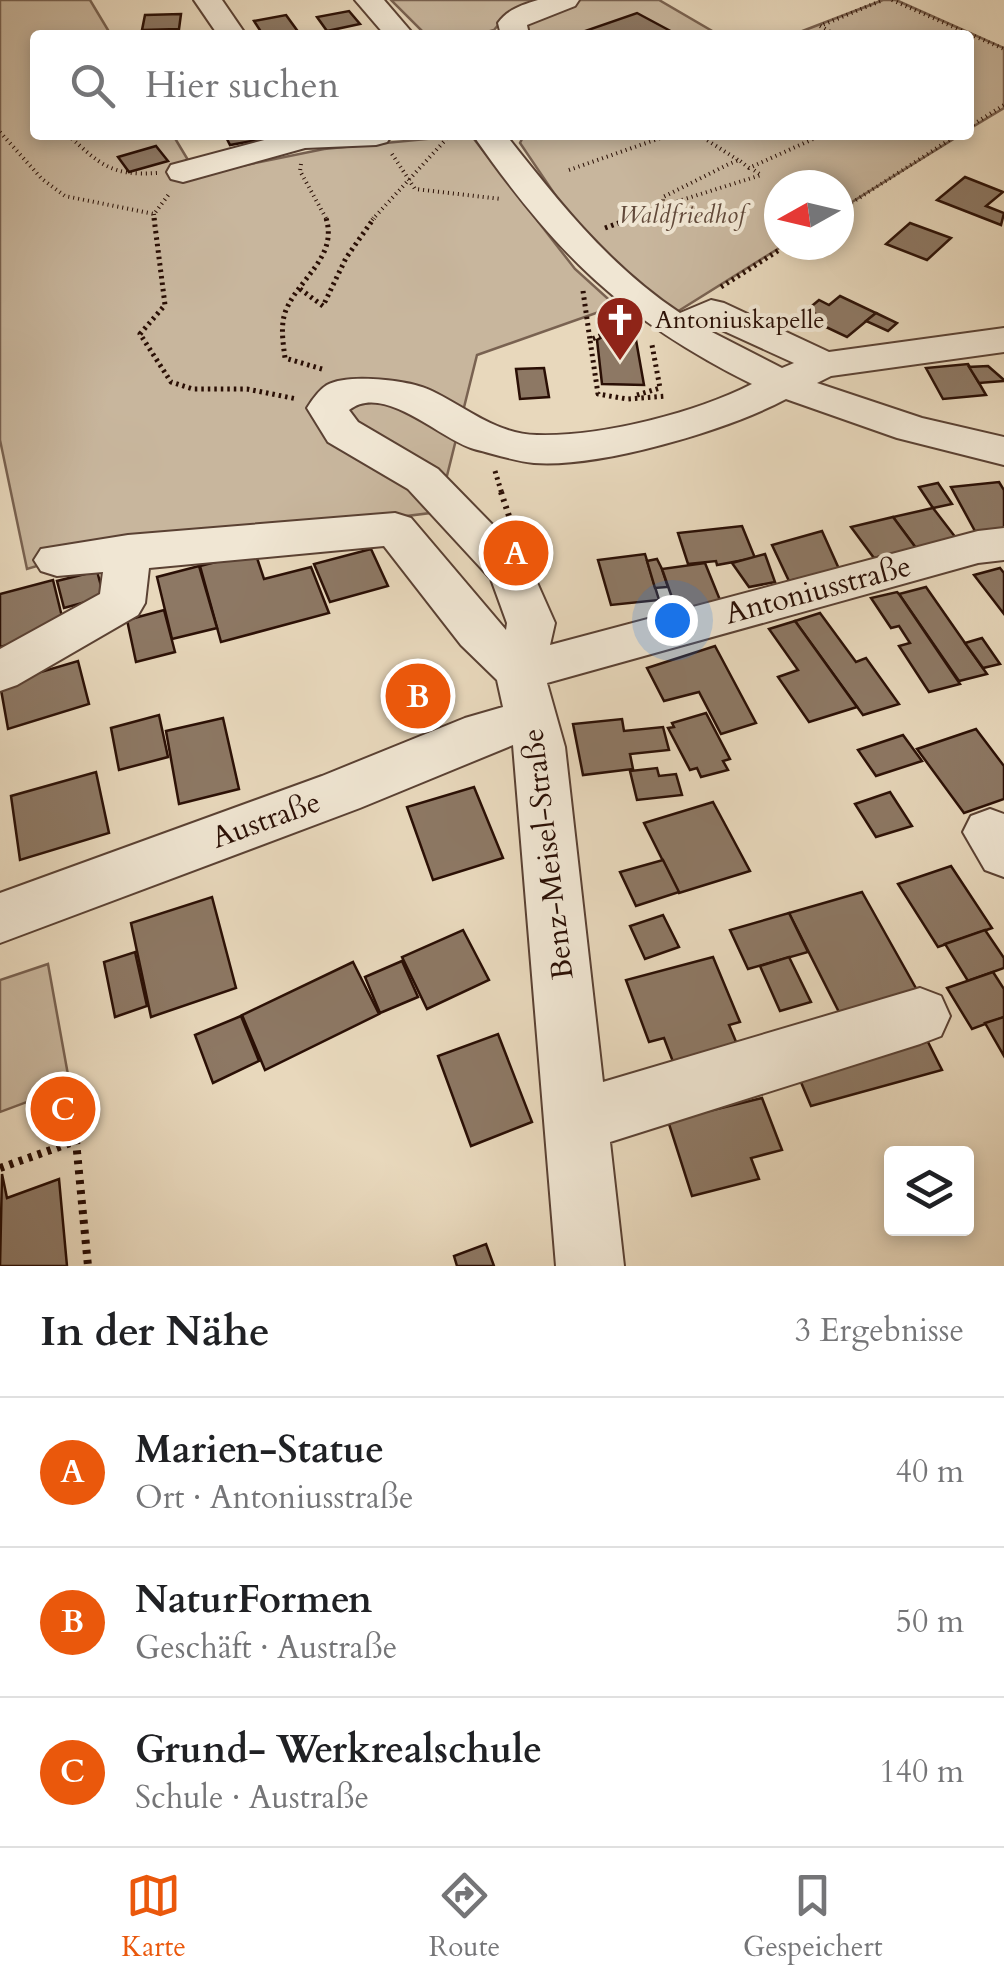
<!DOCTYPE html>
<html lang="de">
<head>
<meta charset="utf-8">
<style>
	:root { --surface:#fff; --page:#f2f2f2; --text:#202124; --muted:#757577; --line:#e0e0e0; --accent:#ea580c }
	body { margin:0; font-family:Cardo,serif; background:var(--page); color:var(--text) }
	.controls { position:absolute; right:30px; bottom:30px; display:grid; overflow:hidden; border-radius:10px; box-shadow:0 5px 15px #0003 }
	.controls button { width:90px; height:90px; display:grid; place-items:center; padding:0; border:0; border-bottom:2px solid var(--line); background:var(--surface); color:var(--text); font:50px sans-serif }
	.compass { position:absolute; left:764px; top:170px; width:90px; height:90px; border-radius:50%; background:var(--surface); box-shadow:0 5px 15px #0003; rotate:262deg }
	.you { position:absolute; left:672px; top:620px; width:35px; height:35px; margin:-25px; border:8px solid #fff; border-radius:50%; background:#1a73e8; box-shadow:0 0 0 15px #1a73e833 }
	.badge { display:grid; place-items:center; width:65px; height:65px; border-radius:50%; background:var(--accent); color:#fff; font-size:32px; font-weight:700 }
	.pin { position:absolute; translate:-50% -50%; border:5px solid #fff; box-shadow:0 2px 10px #0006 }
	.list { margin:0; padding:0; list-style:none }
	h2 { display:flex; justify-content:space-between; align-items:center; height:130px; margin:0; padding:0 40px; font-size:42px }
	h2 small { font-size:32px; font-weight:400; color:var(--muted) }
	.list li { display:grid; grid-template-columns:65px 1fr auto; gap:30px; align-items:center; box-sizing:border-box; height:150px; padding:0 40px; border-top:2px solid var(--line) }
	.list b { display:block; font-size:38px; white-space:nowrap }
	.list p { margin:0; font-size:32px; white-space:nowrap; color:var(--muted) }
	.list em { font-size:32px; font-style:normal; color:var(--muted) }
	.icon { flex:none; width:55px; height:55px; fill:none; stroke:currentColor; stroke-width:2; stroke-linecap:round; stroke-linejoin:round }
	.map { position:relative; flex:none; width:1004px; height:1266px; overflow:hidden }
	.search { position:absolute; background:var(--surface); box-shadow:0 5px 15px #0003; left:30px; right:30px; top:30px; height:110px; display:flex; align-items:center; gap:25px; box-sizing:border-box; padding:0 35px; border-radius:10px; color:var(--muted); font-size:38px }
	.sheet { height:580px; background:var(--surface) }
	nav { display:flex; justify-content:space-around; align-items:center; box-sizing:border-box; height:140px; border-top:2px solid var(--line); background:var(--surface); font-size:28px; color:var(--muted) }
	nav a { display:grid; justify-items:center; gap:5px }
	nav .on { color:var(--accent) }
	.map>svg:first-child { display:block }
	.green { fill:#c8b69d; stroke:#796251; stroke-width:2.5 }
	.building { fill:#8d7864; stroke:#2a0f05; stroke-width:2.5 }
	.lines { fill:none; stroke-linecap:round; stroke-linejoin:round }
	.minor-casing { stroke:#5a4133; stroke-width:4 }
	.path-far3 { stroke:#2a0f05; stroke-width:4; stroke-dasharray:1 4; stroke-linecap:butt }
	.path-far2 { stroke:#2a0f05; stroke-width:5; stroke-dasharray:2.5 4; stroke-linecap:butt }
	.path-far1 { stroke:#2a0f05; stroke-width:6; stroke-dasharray:2.5 5; stroke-linecap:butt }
	.path { stroke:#2a0f05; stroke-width:8; stroke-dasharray:4 6; stroke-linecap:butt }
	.minor { fill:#f0e6d3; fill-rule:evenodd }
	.labels { text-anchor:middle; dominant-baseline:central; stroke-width:8; stroke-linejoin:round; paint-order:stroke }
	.far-park-label { font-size:25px; font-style:italic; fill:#61493a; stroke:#f0e6d3 }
	.far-poi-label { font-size:25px; fill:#2a0f05; stroke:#f0e6d3; text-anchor:start }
	.street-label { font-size:30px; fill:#2a0f05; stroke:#f0e6d3 }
</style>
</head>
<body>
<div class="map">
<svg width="1004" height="1266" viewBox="0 0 1004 1266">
	<rect width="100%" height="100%" fill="#e8d8bc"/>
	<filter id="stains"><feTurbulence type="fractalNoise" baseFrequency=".002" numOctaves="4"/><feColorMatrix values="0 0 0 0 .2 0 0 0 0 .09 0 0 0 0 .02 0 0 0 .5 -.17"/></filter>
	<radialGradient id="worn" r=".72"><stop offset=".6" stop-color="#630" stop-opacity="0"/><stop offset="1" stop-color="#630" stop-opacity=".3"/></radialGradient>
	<!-- green -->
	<g class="green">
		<path d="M0,0H90L111,35H35V135H173L197,175L324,149L467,135L474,139L575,269L616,306L477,355L438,512L57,560L27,569L0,440Z"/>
		<path d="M391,0H529L537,6L505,17L494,30L483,33L426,35Z"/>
		<path d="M579,0H659L719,35H526L525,20Z"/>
		<path d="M883,0H896L1004,48V108L969,129V35H792Z"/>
		<path d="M524,135H960L839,210V185H779V245H784L672,315L589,245L520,143Z"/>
		<path d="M48,964L70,1086L0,1112V980Z"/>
	</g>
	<!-- building -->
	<g class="building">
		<path d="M349,11L360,24L327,31L317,17Z"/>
		<path d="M637,13L678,35H595L585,31Z"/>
		<path d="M181,14L179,29L142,30L145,15Z"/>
		<path d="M286,15L299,33L263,35L254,21Z"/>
		<path d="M225,135H266L268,138L230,145Z"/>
		<path d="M156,146L168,161L129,172L118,157Z"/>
		<path d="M965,177L1003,192L986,206L1004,213L1001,225L937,200Z"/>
		<path d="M910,223L951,238L927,260L886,244Z"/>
		<path d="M840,296L876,313L847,337L809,319L816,314L807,310L819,300L829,305Z"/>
		<path d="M876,313L897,323L888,331L866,321Z"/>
		<path d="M613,331L636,340L644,385L602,384L597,340Z"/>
		<path d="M968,364L986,395L943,399L926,368Z"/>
		<path d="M988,366L1004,380V381L979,383L969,367Z"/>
		<path d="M544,368L549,397L520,399L516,369Z"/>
		<path d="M999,482L1004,490V530L976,533L951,487Z"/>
		<path d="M938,483L952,504L933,508L919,487Z"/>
		<path d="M933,508L956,538L916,548L893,517Z"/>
		<path d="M893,517L916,548L874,558L851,527Z"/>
		<path d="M742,526L755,558L717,565L716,561L688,564L678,533Z"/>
		<path d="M822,531L839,569L789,581L772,545Z"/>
		<path d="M371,549L388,586L330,602L314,564Z"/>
		<path d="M255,552L264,579L311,567L329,613L221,642L200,566Z"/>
		<path d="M645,554L659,600L611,605L598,560Z"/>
		<path d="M765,554L775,582L749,587L732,563Z"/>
		<path d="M657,559L662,569L668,587L655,588L647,561Z"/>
		<path d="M705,563L722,605L677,612L662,569Z"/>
		<path d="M199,566L217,628L172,639L157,577Z"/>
		<path d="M1000,568L1004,573V614L974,575Z"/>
		<path d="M97,571L104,597L64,608L57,581Z"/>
		<path d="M53,580L65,629L0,647V594Z"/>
		<path d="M926,587L965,643L987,674L959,681L899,594Z"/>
		<path d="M897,592L899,594L960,684L929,692L899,646L910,643L899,626L891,628L871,598Z"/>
		<path d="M164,610L175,652L136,662L127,620Z"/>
		<path d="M820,613L856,662L866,658L899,704L863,715L795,621Z"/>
		<path d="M795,621L857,707L809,722L778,677L798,670L769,629Z"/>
		<path d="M982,638L1000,664L983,668L965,643Z"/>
		<path d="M715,646L756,723L721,734L699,692L664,701L647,668Z"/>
		<path d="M78,661L89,704L8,729L0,684Z"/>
		<path d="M440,679L448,700L397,713L389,692Z"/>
		<path d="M706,713L730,759L723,761L728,770L701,777L697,768L690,770L668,728L674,727L672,723Z"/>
		<path d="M159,715L168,757L119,770L111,728Z"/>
		<path d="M223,718L239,789L179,804L166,731Z"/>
		<path d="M622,719L624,731L663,727L669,750L630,754L633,769L583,775L573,724Z"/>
		<path d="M976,729L1004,766V799L964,813L917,749Z"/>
		<path d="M903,735L922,761L876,776L858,750Z"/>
		<path d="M657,768L659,776L676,774L682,795L637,800L630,771Z"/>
		<path d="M96,772L109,833L20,860L11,796Z"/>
		<path d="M474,787L503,858L433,880L407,807Z"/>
		<path d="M890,792L912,826L876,837L855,804Z"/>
		<path d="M713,802L750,871L679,893L644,823Z"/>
		<path d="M663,860L679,892L636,906L620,872Z"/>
		<path d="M951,866L992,928L938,947L898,884Z"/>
		<path d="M862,892L922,999L845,1024L789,913Z"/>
		<path d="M212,897L236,988L151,1017L131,923Z"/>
		<path d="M789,913L808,952L748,969L730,930Z"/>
		<path d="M663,915L679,947L645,959L630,926Z"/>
		<path d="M463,930L489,980L427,1009L402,957Z"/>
		<path d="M985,930L1004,958V968L968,981L945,944Z"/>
		<path d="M135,952L147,1006L115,1017L104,962Z"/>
		<path d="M713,957L740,1022L729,1025L739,1049L675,1067L664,1038L649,1042L626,980Z"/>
		<path d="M789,957L811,1002L780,1011L760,966Z"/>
		<path d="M402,961L418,997L380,1013L365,977Z"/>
		<path d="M353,962L379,1014L265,1070L242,1015Z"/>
		<path d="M993,972L1004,989V1017L972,1029L947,988Z"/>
		<path d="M241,1016L259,1061L213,1083L195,1035Z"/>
		<path d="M1004,1017V1056L985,1023Z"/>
		<path d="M498,1034L532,1122L471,1146L438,1056Z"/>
		<path d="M924,1034L942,1070L811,1106L795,1068Z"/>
		<path d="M762,1098L782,1150L751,1158L759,1179L692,1196L668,1121Z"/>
		<path d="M2,1174L7,1198L59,1179L67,1266H0Z"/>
		<path d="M486,1244L494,1266H457L454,1256Z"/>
	</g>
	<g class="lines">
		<!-- minor casing -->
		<g class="minor-casing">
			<g id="minor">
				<path d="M194,0H222L246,35H218Z"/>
				<path d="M355,0H384L414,35H385Z"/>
				<path d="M538,0H579L575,6L527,25L529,35H501L498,23C508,9 522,5 538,0Z"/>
				<path d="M283,135H392L387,142L376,145L305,148L183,182L171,179L167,172L171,165Z"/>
				<path d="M473,135H506C558,201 609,266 680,313L711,300L724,303L829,352L1004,328V352L831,376L817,383L922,418L1004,437V465L897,438L786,399C728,430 600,468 534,463C515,461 493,454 474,449C441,440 384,382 349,410L358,422L438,469L527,560L555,623L550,645L978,531L1004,528V560L978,563L547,683L565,747L603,1082L920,988L941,996L950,1016L941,1036L920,1044L610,1142L624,1266H556L513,745L360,808L0,943V893L322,776L465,718L503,707L497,680L461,645L384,546L149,568L145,603L138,615L17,685L0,691V649L100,594L103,572L57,576L41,571L34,560L41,549L128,535L395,513L411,518L506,630L507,623L491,579L408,489L328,442L307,408C312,400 319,390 327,385C348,373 411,380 432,391C467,408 496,434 537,435C601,437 695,413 752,384C623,320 555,253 473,135ZM713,326L794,363L782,368L706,329Z"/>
				<path d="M990,809L1004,814V877L985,870L963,832L971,816Z"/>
			</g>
		</g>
		<!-- path-far3 -->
		<g class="path-far3">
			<path d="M892,0L1004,49"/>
			<path d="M834,34L820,26L883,0"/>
			<path d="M969,127L1004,105"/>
			<path d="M0,132L42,179L65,196L154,214L169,194"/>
			<path d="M68,135C101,165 111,176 157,173"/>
			<path d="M699,135L738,160"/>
			<path d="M392,154L415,189L501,199"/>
			<path d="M301,164L300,171L327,220"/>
			<path d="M569,170L669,135"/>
			<path d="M663,206L761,175L751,168"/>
			<path d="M839,211L957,135"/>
			<path d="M154,214L155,220"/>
			<path d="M372,220L450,135"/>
			<path d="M626,220L663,206V197L729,164L739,160L749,168L822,135"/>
		</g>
		<!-- path-far2 -->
		<g class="path-far2">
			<path d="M154,218L165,305L140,334L171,382L193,389H247L297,399"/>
			<path d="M605,228L632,218"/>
			<path d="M721,287L787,245"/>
			<path d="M300,289L323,306L346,258L374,218"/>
			<path d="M583,291L590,340"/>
			<path d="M625,325L590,340L598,394L627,399L667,396"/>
			<path d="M322,369L285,358C283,342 280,325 286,310C300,277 338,257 326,218"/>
			<path d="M637,395L660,388L652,345"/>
			<path d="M495,471L502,494"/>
		</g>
		<!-- path-far1 -->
		<path class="path-far1" d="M501,492L509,516"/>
		<!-- path -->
		<path class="path" d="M0,1168L76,1141L88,1266"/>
		<!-- minor -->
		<use href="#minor" class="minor"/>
	</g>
	<!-- icons -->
	<defs>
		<g id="church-pin" transform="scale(2.5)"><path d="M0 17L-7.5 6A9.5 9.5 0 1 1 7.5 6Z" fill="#8f2418" stroke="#f0e6d3"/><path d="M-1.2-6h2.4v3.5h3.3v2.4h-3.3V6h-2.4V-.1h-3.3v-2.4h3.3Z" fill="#fff"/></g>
	</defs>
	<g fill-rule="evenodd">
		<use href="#church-pin" x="620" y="320"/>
	</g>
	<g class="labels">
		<!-- far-park labels -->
		<g class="far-park-label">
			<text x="682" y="215">Waldfriedhof</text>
		</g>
		<!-- far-poi labels -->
		<g class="far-poi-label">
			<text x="655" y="320">Antoniuskapelle</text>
		</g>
		<!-- street labels -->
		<g class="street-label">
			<text transform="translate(818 590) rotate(-15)">Antoniusstraße</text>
			<text transform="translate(266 820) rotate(-20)">Austraße</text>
			<text transform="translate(548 854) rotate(-97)">Benz-Meisel-Straße</text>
		</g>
	</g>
	<rect width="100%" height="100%" filter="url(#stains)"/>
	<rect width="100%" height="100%" fill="url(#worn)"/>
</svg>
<div class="controls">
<button><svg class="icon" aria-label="layers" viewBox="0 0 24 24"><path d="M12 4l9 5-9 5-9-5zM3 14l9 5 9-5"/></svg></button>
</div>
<svg class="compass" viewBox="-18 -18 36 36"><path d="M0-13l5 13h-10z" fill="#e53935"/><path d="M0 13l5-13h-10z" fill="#757577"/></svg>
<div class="you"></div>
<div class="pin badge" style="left:516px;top:553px">A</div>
<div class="pin badge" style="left:418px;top:696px">B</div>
<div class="pin badge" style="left:63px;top:1109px">C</div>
<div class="search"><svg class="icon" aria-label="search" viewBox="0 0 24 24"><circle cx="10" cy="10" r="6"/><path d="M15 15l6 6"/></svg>Hier suchen</div>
</div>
<section class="sheet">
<h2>In der Nähe<small>3 Ergebnisse</small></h2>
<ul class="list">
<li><span class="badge">A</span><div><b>Marien-Statue</b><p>Ort · Antoniusstraße</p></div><em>40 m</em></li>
<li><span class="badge">B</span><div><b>NaturFormen</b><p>Geschäft · Austraße</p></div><em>50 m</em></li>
<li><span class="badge">C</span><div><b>Grund- Werkrealschule</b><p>Schule · Austraße</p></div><em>140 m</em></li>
</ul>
</section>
<nav>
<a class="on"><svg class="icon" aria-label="map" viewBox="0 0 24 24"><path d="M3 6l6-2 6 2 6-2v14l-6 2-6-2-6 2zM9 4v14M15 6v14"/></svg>Karte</a>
<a><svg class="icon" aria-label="directions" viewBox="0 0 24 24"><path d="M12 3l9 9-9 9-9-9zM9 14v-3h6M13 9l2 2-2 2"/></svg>Route</a>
<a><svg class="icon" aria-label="saved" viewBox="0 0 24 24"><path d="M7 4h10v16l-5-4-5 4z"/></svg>Gespeichert</a>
</nav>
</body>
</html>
